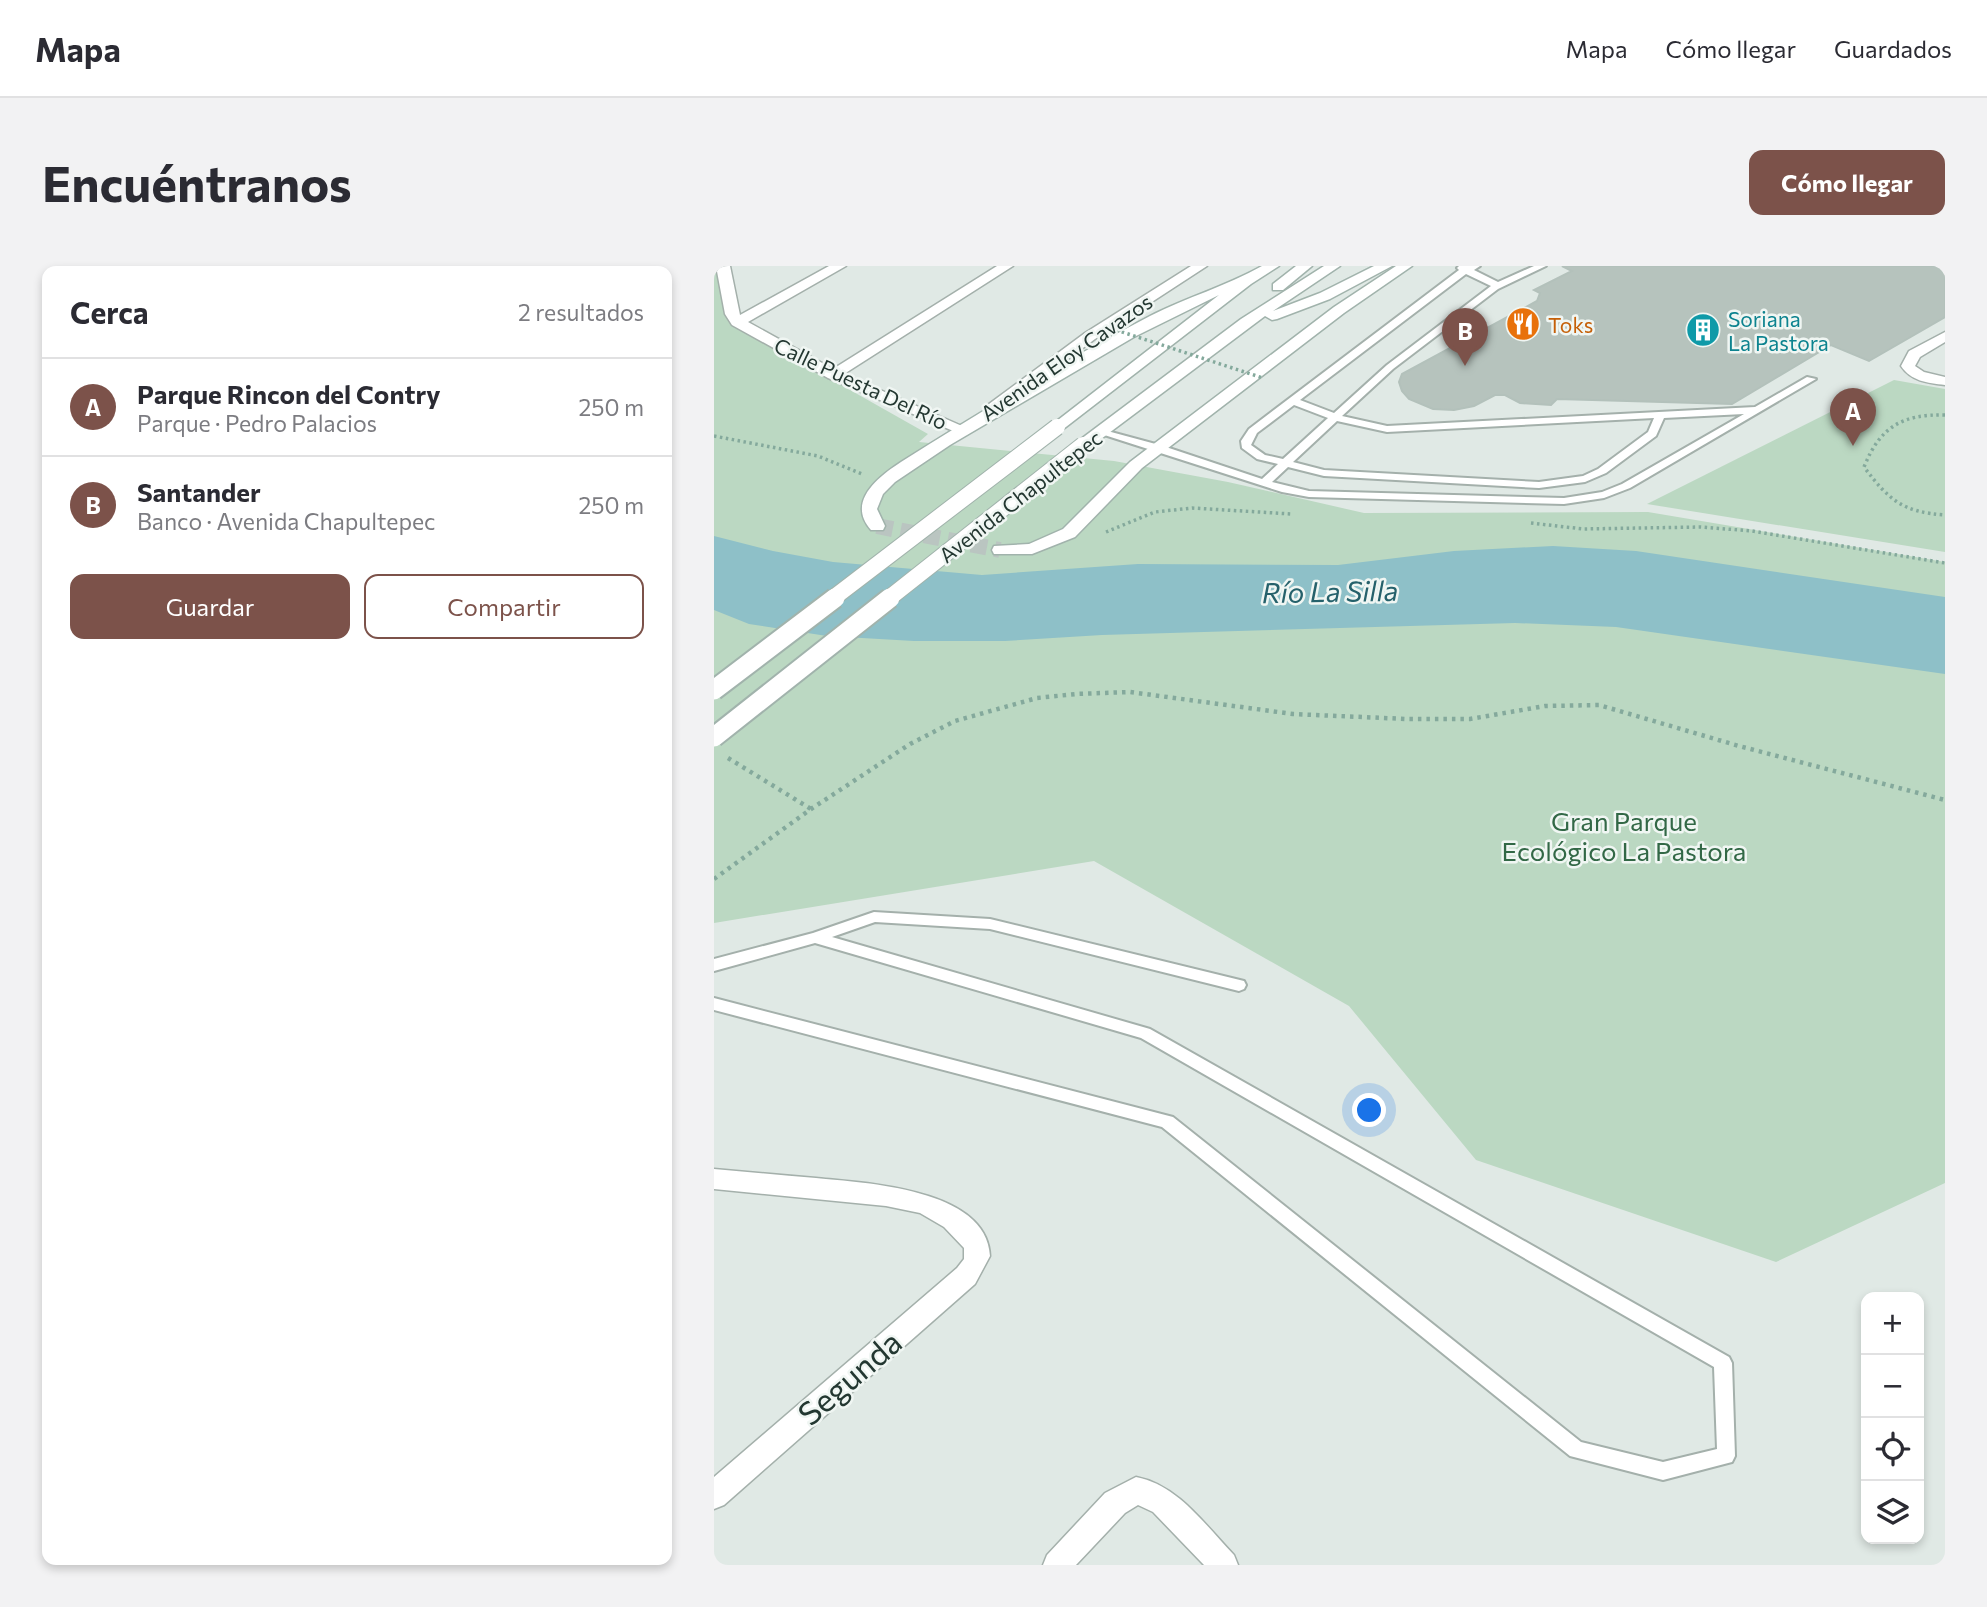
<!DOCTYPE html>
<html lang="es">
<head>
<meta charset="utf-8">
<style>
	:root { --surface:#fff; --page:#f2f2f3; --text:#2b2b33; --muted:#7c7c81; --line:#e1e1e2; --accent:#7c524a }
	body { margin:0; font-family:Commissioner,sans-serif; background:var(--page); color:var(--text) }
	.controls { position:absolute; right:21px; bottom:21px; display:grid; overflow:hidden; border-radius:14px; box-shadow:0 4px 10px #0003 }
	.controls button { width:63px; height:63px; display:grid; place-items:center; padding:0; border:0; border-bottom:2px solid var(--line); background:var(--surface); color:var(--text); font:35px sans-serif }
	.you { position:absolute; left:656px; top:845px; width:24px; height:24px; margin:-18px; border:5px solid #fff; border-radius:50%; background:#1a73e8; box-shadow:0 0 0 10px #1a73e833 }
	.badge { display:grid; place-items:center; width:46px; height:46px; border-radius:50%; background:var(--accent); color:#fff; font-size:23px; font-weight:700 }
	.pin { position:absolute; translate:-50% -58px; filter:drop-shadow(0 2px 4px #0008) }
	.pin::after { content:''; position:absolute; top:37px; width:24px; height:21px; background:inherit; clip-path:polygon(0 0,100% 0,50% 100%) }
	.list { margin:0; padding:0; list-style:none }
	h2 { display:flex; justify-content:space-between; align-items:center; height:91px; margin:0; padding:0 28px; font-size:30px }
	h2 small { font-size:23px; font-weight:400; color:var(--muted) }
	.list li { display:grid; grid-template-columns:46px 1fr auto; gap:21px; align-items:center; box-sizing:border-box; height:98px; padding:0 28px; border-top:2px solid var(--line) }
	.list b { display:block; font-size:26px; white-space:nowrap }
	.list p { margin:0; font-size:23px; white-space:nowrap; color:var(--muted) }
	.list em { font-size:23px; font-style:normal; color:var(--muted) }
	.actions { display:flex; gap:14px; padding:21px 28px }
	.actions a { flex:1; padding:16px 0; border:2px solid var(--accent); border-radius:14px; text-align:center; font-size:24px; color:var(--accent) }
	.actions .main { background:var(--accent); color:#fff }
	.icon { flex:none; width:38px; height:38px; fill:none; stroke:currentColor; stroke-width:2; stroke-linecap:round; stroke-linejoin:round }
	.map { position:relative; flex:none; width:1231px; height:1299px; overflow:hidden; border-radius:14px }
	header { display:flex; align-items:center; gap:42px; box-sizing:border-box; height:98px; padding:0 35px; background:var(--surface); border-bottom:2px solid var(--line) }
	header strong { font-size:33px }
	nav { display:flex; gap:38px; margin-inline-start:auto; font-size:24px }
	.intro { display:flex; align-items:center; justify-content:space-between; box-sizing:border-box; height:168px; padding:0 42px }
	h1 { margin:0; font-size:49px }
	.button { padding:18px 32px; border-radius:14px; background:var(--accent); color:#fff; font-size:24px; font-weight:700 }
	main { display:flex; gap:42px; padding:0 42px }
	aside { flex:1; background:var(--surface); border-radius:14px; box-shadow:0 4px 10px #0003 }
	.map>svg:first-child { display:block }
	.green { fill:#bbd8c2 }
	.water { fill:#8ec0c8 }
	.building { fill:#b6c3bd; stroke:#b3c1bb; stroke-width:2 }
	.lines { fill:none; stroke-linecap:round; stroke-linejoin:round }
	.secondary-tunnel { stroke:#bac5c1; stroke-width:16; stroke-dasharray:16 8; stroke-linecap:butt }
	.service-casing { stroke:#a4b0ab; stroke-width:4 }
	.minor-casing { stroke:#a4b0ab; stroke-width:3 }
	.secondary-casing { stroke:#a1b3ac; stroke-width:3 }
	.path-far1 { stroke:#84a99c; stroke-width:3.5; stroke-dasharray:2.5 3.5; stroke-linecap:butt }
	.path { stroke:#84a99c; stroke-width:4.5; stroke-dasharray:3.5 5; stroke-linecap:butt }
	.service { fill:#fff; fill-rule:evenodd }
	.minor { fill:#fff; fill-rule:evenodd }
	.secondary { fill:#fff; fill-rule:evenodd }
	.secondary-bridge-far1-casing { stroke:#a1b3ac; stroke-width:18; stroke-linecap:butt }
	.secondary-bridge-casing { stroke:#a1b3ac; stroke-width:23; stroke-linecap:butt }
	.path-bridge { stroke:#84a99c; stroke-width:3.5; stroke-dasharray:2.5 3.5; stroke-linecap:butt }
	.secondary-bridge-far1 { stroke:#fff; stroke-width:16 }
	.secondary-bridge { stroke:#fff; stroke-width:19 }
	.labels { text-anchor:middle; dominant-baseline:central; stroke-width:5; stroke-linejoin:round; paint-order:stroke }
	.far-culture-label { font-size:21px; fill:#0d838f; stroke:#f0f6f3; text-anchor:start }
	.far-food-label { font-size:21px; fill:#c56008; stroke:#f0f6f3; text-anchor:start }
	.far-street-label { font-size:21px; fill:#233731; stroke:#f0f6f3 }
	.park-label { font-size:26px; fill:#326846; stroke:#f0f6f3 }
	.water-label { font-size:28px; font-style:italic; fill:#25616b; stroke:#f0f6f3 }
	.near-street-label { font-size:32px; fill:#233731; stroke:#f0f6f3 }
</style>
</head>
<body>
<header>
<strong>Mapa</strong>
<nav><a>Mapa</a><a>Cómo llegar</a><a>Guardados</a></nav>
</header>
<div class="intro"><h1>Encuéntranos</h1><a class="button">Cómo llegar</a></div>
<main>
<aside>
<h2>Cerca<small>2 resultados</small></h2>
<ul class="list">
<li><span class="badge">A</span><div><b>Parque Rincon del Contry</b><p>Parque · Pedro Palacios</p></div><em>250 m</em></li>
<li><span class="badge">B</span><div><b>Santander</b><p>Banco · Avenida Chapultepec</p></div><em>250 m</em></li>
</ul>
<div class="actions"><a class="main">Guardar</a><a>Compartir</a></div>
</aside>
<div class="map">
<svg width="1231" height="1299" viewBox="0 0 1231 1299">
	<rect width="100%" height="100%" fill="#e0e9e5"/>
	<!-- green -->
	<g class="green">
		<path d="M0,0L21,59L214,168L205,176L400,195L514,216L650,247L934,246L1231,296V917L1062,996L762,894L635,740L380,595L0,657Z"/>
		<path d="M1180,114L1231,123V286L933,238Z"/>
	</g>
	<!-- water -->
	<path class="water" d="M0,270L59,285L119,296L268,309L424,298L624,299L740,285L839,280L922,285L1231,331V408L902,361L801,357L388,369L291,375H200L113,370L35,358L0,344Z"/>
	<!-- building -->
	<path class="building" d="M848,0H1231V51L1155,95L1117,79L1018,138L843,133L837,139L806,137L791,129H781L760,140L740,144L719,143L695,133L688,125L685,116L688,108L823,35L826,27L820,24L858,5Z"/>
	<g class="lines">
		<!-- secondary-tunnel -->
		<path class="secondary-tunnel" d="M163,260L286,284"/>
		<!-- service casing -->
		<g class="service-casing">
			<g id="service">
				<path d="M745,0H766L760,4L784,16L820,0H832L784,23L679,103L628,150L673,160L1041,141L1093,111L1102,113L916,222L890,232L850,238L595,231L568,226L381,166L386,163L449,180L548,213L564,198L543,193L528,182L527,175L535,163L745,4L743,2ZM752,8L777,20L673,99L620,147L586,134ZM580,139L614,152L569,193L551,189L537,179L543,167ZM1030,148L908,218L888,226L850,232L595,225L558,216L574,201L610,210L825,222L871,216L892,207L942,170L950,152ZM940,152L934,166L884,203L869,210L825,216L610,204L579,196L623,155L673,166Z"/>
				<path d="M160,646L276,653L530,715L532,719L530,723L525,725L276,663L161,656L118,671L436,763L1015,1091L1018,1097L1021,1190L1018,1196L949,1214L856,1190L448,861L0,744V732L459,851L867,1176L949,1196L1003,1183L1000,1101L427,772L101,677L0,705V693L99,667Z"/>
			</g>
		</g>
		<!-- minor casing -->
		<g class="minor-casing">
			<g id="minor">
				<path d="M2,0H16L26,49L115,0H132L34,56L119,103L283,0H299L130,108L257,164L254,167H244L114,112L18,59L11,48Z"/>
				<path d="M477,0H493L381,73L285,144H275L272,141L275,138L371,67Z"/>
				<path d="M1231,66V76L1206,91L1201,100L1210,106L1231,111V119C1213,117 1197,115 1187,100L1195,85Z"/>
				<path d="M0,903C34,906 68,909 102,912C150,917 273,922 276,990L261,1018L10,1239L0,1243V1211L243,1002L250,993V982L230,961L206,947L172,940L0,923Z"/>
				<path d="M422,1211C464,1219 491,1259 520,1289L524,1299H490L439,1246L424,1239L411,1247L362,1299H329L333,1289L391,1227Z"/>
			</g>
		</g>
		<!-- secondary casing -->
		<g class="secondary-casing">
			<g id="secondary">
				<path d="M548,0H565L537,18L348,164L343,166L335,161L505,29L420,71L236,179L181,216L169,228L163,243L171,260L169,264H157C132,236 164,211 187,196C268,145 351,94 436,50C473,31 513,20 548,0Z"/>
				<path d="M582,0H598L569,24H559V18Z"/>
				<path d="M610,0H626L559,45L606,27L660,0H678L616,33L563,53L558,54L551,50L375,182H363L361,179L363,176L527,53Z"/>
				<path d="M682,0H698L630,47L428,202L361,271L318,288H280L278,284L280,280L315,278L349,263L416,196L620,41Z"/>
			</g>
		</g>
		<!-- path-far1 -->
		<g class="path-far1">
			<path d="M1231,149C1188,148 1166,161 1150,201C1175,234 1188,246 1231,249"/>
			<path d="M0,170L104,190L148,208"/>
			<path d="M817,257L869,263L987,261L1038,265L1231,297"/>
			<path d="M392,266L441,246L478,242L578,248"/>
		</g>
		<!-- path -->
		<g class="path">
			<path d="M14,492L97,543"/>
			<path d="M0,613L97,543L196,478L241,455L323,432L362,428L416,426L579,448L693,453H756L831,440L885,439L1025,480L1231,534"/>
		</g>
		<!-- service -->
		<use href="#service" class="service"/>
		<!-- minor -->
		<use href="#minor" class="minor"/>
		<!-- secondary -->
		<use href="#secondary" class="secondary"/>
		<!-- secondary-bridge-far1 casing -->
		<g class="secondary-bridge-far1-casing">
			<g id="secondary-bridge-far1">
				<path d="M118,333L343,161"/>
				<path d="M174,333L369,179"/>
			</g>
		</g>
		<!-- secondary-bridge casing -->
		<g class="secondary-bridge-casing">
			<g id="secondary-bridge">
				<path d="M0,424L121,332"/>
				<path d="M0,471L176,332"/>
			</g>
		</g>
		<!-- path-bridge -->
		<path class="path-bridge" d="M402,64L549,112"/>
		<!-- secondary-bridge-far1 -->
		<use href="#secondary-bridge-far1" class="secondary-bridge-far1"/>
		<!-- secondary-bridge -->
		<use href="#secondary-bridge" class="secondary-bridge"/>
	</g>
	<!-- icons -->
	<defs>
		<g id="restaurant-disc" transform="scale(1.75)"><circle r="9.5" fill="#e8710a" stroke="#f0f6f3"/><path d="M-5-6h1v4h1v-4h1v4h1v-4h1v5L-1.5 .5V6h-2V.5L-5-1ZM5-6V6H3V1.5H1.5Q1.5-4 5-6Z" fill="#fff"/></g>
		<g id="building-disc" transform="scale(1.75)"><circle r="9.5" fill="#0f9aa8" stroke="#f0f6f3"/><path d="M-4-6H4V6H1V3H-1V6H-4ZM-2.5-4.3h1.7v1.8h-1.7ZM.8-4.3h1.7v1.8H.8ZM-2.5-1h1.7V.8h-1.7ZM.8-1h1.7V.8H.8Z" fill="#fff"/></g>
	</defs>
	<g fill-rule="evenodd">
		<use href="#restaurant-disc" x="809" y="58"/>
		<use href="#building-disc" x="989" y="64"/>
	</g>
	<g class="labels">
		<!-- far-culture labels -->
		<g class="far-culture-label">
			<text x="1014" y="52">Soriana<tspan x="1014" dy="24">La Pastora</tspan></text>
		</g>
		<!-- far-food labels -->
		<g class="far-food-label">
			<text x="834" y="58">Toks</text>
		</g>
		<!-- far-street labels -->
		<g class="far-street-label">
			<text transform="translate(352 91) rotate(-35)">Avenida Eloy Cavazos</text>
			<text transform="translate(147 117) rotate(25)">Calle Puesta Del Río</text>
			<text transform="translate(306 230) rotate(-38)">Avenida Chapultepec</text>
		</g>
		<!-- park labels -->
		<g class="park-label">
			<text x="910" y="554">Gran Parque<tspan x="910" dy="30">Ecológico La Pastora</tspan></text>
		</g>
		<!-- water labels -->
		<g class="water-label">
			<text transform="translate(616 325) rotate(-1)">Río La Silla</text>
		</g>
		<!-- near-street labels -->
		<g class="near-street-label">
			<text transform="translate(135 1111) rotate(-41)">Segunda</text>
		</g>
	</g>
</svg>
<div class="controls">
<button>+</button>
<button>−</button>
<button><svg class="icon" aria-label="locate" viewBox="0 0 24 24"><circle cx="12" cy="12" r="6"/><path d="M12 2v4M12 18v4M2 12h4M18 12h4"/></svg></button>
<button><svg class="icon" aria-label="layers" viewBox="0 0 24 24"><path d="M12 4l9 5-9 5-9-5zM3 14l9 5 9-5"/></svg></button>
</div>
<div class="you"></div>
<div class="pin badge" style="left:1139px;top:180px">A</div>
<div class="pin badge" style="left:751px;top:100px">B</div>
</div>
</main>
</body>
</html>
